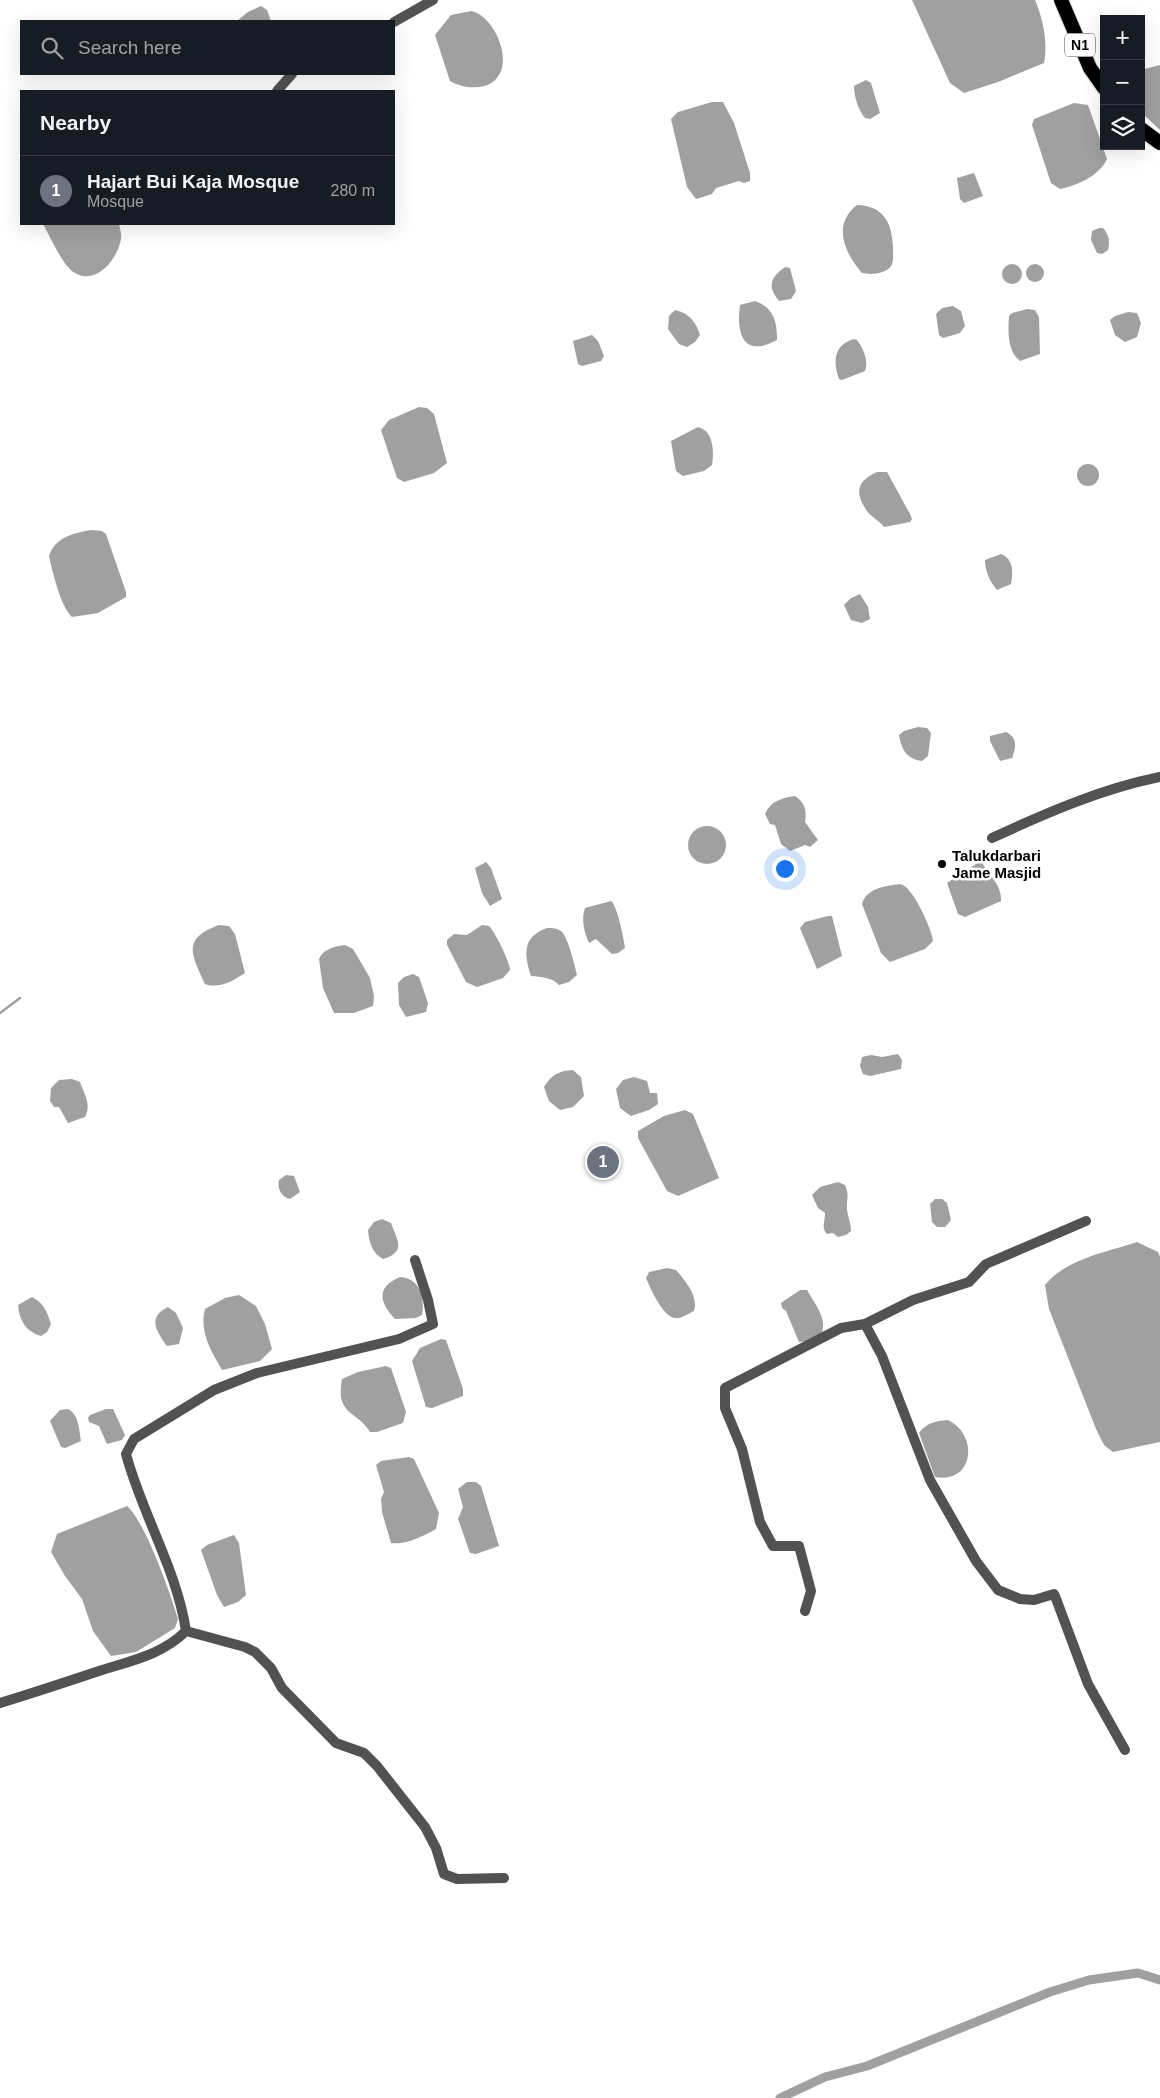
<!DOCTYPE html>
<html lang="en">
<head>
<meta charset="utf-8">
<style>
	:root { --surface:#171b24; --page:#242831; --text:#f1f3f6; --muted:#9ea1a6; --line:#363941; --accent:#858687 }
	body { margin:0; font-family:Arial,sans-serif; background:var(--page); color:var(--text) }
	.controls { position:absolute; right:15px; top:15px; display:grid; overflow:hidden; border-radius:0px; box-shadow:0 5px 20px #0002 }
	.controls button { width:45px; height:45px; display:grid; place-items:center; padding:0; border:0; border-bottom:1px solid var(--line); background:var(--surface); color:var(--text); font:25px sans-serif }
	.you { position:absolute; left:784px; top:868px; width:18px; height:18px; margin:-12px; border:4px solid #fff; border-radius:50%; background:#1a73e8; box-shadow:0 0 0 8px #1a73e833 }
	.badge { display:grid; place-items:center; width:32px; height:32px; border-radius:50%; background:var(--accent); color:#fff; font-size:16px; font-weight:700 }
	.pin { position:absolute; translate:-50% -50%; border:2px solid #fff; box-shadow:0 1px 5px #0006 }
	.list { margin:0; padding:0; list-style:none }
	h2 { display:flex; justify-content:space-between; align-items:center; height:65px; margin:0; padding:0 20px; font-size:21px }
	h2 small { font-size:16px; font-weight:400; color:var(--muted) }
	.list li { display:grid; grid-template-columns:32px 1fr auto; gap:15px; align-items:center; box-sizing:border-box; height:70px; padding:0 20px; border-top:1px solid var(--line) }
	.list b { display:block; font-size:19px; white-space:nowrap }
	.list p { margin:0; font-size:16px; white-space:nowrap; color:var(--muted) }
	.list em { font-size:16px; font-style:normal; color:var(--muted) }
	.icon { flex:none; width:28px; height:28px; fill:none; stroke:currentColor; stroke-width:2; stroke-linecap:round; stroke-linejoin:round }
	.map { position:relative; flex:none; width:1160px; height:2098px; overflow:hidden }
	.search { position:absolute; background:var(--surface); box-shadow:0 5px 20px #0002; left:20px; top:20px; width:375px; height:55px; display:flex; align-items:center; gap:12px; box-sizing:border-box; padding:0 18px; border-radius:0px; color:var(--muted); font-size:19px }
	.panel { position:absolute; background:var(--surface); box-shadow:0 5px 20px #0002; left:20px; top:90px; width:375px; height:135px; border-radius:0px }
	.map>svg:first-child { display:block }
	.water { fill:#a0a0a0 }
	.lines { fill:none; stroke-linecap:round; stroke-linejoin:round }
	.stream { stroke:#a0a0a0; stroke-width:2.5 }
	.canal { stroke:#a0a0a0; stroke-width:9 }
	.trunk-casing { stroke:#dbdbdb; stroke-width:16 }
	.minor { stroke:#525252; stroke-width:10 }
	.trunk { stroke:#000; stroke-width:14 }
	.poi-dot { fill:#000; stroke:#fff; stroke-width:2 }
	.labels { text-anchor:middle; dominant-baseline:central; stroke-width:5; stroke-linejoin:round; paint-order:stroke }
	.shield { fill:#fff; stroke:#4c4c4c; stroke-width:1 }
	.shield-label { font-size:14px; font-weight:bold; fill:#000 }
	.poi-label { font-size:15px; font-weight:bold; fill:#000; stroke:#fff; text-anchor:start }
</style>
</head>
<body>
<div class="map">
<svg width="1160" height="2098" viewBox="0 0 1160 2098">
	<rect width="100%" height="100%" fill="#fff"/>
	<!-- water -->
	<g class="water">
		<path d="M912,0H1035C1043,19 1048,42 1044,63L998,82L964,93L950,83Z"/>
		<path d="M261,6L267,10L271,21L238,20L248,12Z"/>
		<path d="M471,11C491,15 507,48 502,68C496,91 468,91 450,81L435,35L451,15Z"/>
		<path d="M1160,65V130L1141,112V70Z"/>
		<path d="M866,80L871,83L880,113L870,119L865,118C858,110 854,96 854,86Z"/>
		<path d="M712,102H723L734,123L750,173V181L744,183L739,181L716,188L712,194L696,199L687,187L671,119L678,112Z"/>
		<path d="M1074,103L1088,105L1107,159C1099,176 1078,185 1060,189L1051,183L1032,125L1034,119Z"/>
		<path d="M974,173L983,196L964,203L960,199L957,178Z"/>
		<path d="M857,205C884,206 892,223 893,247C893,252 894,262 891,266C886,274 870,275 862,273C844,252 832,225 857,205Z"/>
		<path d="M43,224H119C120,229 122,234 121,239C118,258 97,286 75,273C63,267 50,236 43,224Z"/>
		<path d="M1099,228H1103C1109,235 1110,241 1108,250L1102,254L1097,253L1091,240L1092,231Z"/>
		<circle cx="1012" cy="274" r="10"/>
		<circle cx="1035" cy="273" r="9"/>
		<path d="M785,267L790,268L796,291L791,299L779,301C767,286 770,278 785,267Z"/>
		<path d="M755,301C774,308 777,322 777,340C744,358 736,335 740,305Z"/>
		<path d="M953,306L961,311L965,326L960,333L943,338L939,335L936,314L942,308Z"/>
		<path d="M1027,309L1035,310L1039,317L1040,354L1020,361C1007,351 1008,331 1009,316L1012,313Z"/>
		<path d="M675,310C689,313 696,322 700,335L695,342L687,347L679,344L668,329L669,316Z"/>
		<path d="M1128,312L1137,313L1141,323L1137,337L1125,342L1115,335L1110,320L1115,316Z"/>
		<path d="M592,335L598,341L604,356L601,361L582,366L578,364L573,341Z"/>
		<path d="M854,339L857,340C863,348 869,361 865,371L842,380L839,379C833,362 833,345 854,339Z"/>
		<path d="M419,407L427,408L434,414L447,463L434,473L404,482L397,478L381,430L389,420Z"/>
		<path d="M698,427C714,431 714,452 712,465L704,471L683,476L676,471L671,441Z"/>
		<circle cx="1088" cy="475" r="11"/>
		<path d="M877,472H887L910,514L912,519L910,522L884,527C879,520 871,517 867,511C854,492 857,481 877,472Z"/>
		<path d="M91,530L102,531L106,534L126,592V597L98,613L72,617C61,608 52,570 49,556C55,537 74,533 91,530Z"/>
		<path d="M1001,554C1014,559 1013,573 1011,584L997,590C990,582 985,571 985,560Z"/>
		<path d="M860,594L868,607L870,619L862,623L851,620L844,605L851,598Z"/>
		<path d="M918,727L927,728L931,733L928,756L922,761C907,759 902,751 899,735L904,731Z"/>
		<path d="M1006,732C1018,738 1016,747 1012,758L1000,761L990,741V736Z"/>
		<path d="M795,796C805,802 807,812 805,822L818,840L810,847L805,845L790,851L781,844L775,825L770,824L765,814C771,801 781,798 795,796Z"/>
		<circle cx="707" cy="845" r="19"/>
		<path d="M486,862L491,868L502,899L490,906L482,893L475,868Z"/>
		<path d="M979,862H982C988,875 1002,884 1001,901L965,917L958,914L947,883Z"/>
		<path d="M900,884C912,885 932,929 933,941L925,949L890,962L881,953L862,904C866,888 886,886 900,884Z"/>
		<path d="M611,901C617,905 624,939 625,948L618,953L612,954L596,939L589,943C584,932 581,919 585,908Z"/>
		<path d="M828,916H832L842,956L817,969L800,928L805,922Z"/>
		<path d="M219,925L229,926L235,934L245,973C233,981 219,989 205,984C192,954 181,939 219,925Z"/>
		<path d="M482,925L489,926C495,932 510,962 510,970L503,978L477,987L466,982L447,945V940L454,934L467,935Z"/>
		<path d="M547,928C552,928 558,928 562,932C568,938 575,966 577,975L569,982L559,985C551,977 542,977 531,976C524,954 522,937 547,928Z"/>
		<path d="M345,945L353,949L370,978L374,996L373,1006L354,1013H334L323,988L319,959C323,949 335,946 345,945Z"/>
		<path d="M413,974L419,977L428,1003L426,1012L406,1017L399,1005L398,983L404,977Z"/>
		<path d="M898,1054L902,1060L901,1069L870,1076L863,1074L860,1066L862,1057L871,1055L882,1057Z"/>
		<path d="M573,1070L581,1077L584,1096L573,1107L560,1110L549,1101L544,1087C552,1074 559,1071 573,1070Z"/>
		<path d="M634,1077L647,1081L650,1093H657L658,1104L649,1110L631,1116L620,1108L616,1089L623,1080Z"/>
		<path d="M72,1079L80,1082C84,1094 92,1105 85,1117L68,1123L59,1107H54L50,1101L51,1088L59,1080Z"/>
		<path d="M685,1110L693,1114L719,1178L678,1196L667,1191L638,1138V1131L664,1116Z"/>
		<path d="M286,1175L294,1176L300,1192L290,1199C281,1197 277,1188 279,1180Z"/>
		<path d="M838,1182L845,1185C850,1197 846,1200 847,1210C848,1217 851,1224 851,1231L846,1235L838,1237L833,1233L827,1234C821,1228 825,1222 825,1213L818,1208L812,1195L820,1187Z"/>
		<path d="M935,1199H942L947,1203L951,1220L945,1227H937L932,1222L930,1204Z"/>
		<path d="M382,1219L391,1223C397,1240 407,1252 383,1259C372,1253 369,1242 368,1230L374,1222Z"/>
		<path d="M1137,1242L1158,1252L1160,1257V1442L1113,1452L1104,1445L1096,1429L1049,1309L1045,1285C1066,1259 1107,1252 1137,1242Z"/>
		<path d="M667,1268L676,1270C685,1280 699,1297 694,1311C688,1314 681,1319 675,1318C663,1317 650,1288 646,1278L649,1272Z"/>
		<path d="M400,1277C420,1278 425,1298 422,1315L416,1318L395,1319C379,1302 376,1287 400,1277Z"/>
		<path d="M800,1290H807C815,1304 827,1318 822,1333L809,1341L799,1342L786,1311L782,1308L781,1303Z"/>
		<path d="M239,1295L256,1306L265,1324L272,1349L260,1361L222,1370C211,1351 199,1332 205,1309L225,1298Z"/>
		<path d="M32,1297C44,1303 47,1312 51,1324L47,1332L41,1336C26,1332 19,1320 18,1305Z"/>
		<path d="M168,1307L176,1313L183,1328L179,1344L167,1346C156,1331 147,1317 168,1307Z"/>
		<path d="M441,1339L446,1340L463,1389V1396L432,1408L426,1407L412,1361L420,1348Z"/>
		<path d="M386,1366L391,1368L406,1412L403,1423L377,1432H370C357,1410 335,1416 342,1379L358,1372Z"/>
		<path d="M68,1409C79,1415 79,1429 81,1441L65,1448L61,1447L50,1421L60,1410Z"/>
		<path d="M106,1409H113L125,1435L122,1440L107,1444L99,1426L89,1422L88,1418L90,1415Z"/>
		<path d="M948,1420C979,1435 974,1484 935,1477L919,1433C926,1423 935,1421 948,1420Z"/>
		<path d="M409,1457L414,1459L439,1513L436,1529C423,1536 407,1545 391,1543L382,1512L381,1499L384,1492L376,1465L381,1461Z"/>
		<path d="M467,1482H476L481,1486L499,1546L476,1554L470,1553L458,1519L463,1507L458,1489Z"/>
		<path d="M127,1506C145,1521 171,1595 178,1619L175,1628L136,1652L111,1656L93,1631L82,1599L65,1576L51,1552L57,1534Z"/>
		<path d="M234,1535L239,1543L246,1595L238,1602L224,1607L217,1595L201,1550L207,1545Z"/>
	</g>
	<g class="lines">
		<!-- stream -->
		<path class="stream" d="M0,1013L20,998"/>
		<!-- canal -->
		<path class="canal" d="M780,2098L825,2077L867,2066L1050,1992L1089,1980L1138,1973L1160,1980"/>
		<!-- trunk casing -->
		<g class="trunk-casing">
			<g id="trunk">
				<path d="M1061,0L1090,68L1104,88"/>
				<path d="M1141,129L1160,143"/>
			</g>
		</g>
		<!-- minor -->
		<g class="minor">
			<path d="M394,22L433,0"/>
			<path d="M277,91L292,74"/>
			<path d="M992,838C1046,813 1101,789 1160,777"/>
			<path d="M865,1324L882,1356L930,1480L976,1561L998,1590L1020,1599L1034,1600L1054,1594L1055,1596L1088,1684L1125,1750"/>
			<path d="M805,1611L811,1591L799,1546H773L760,1522L742,1449L725,1408V1388L841,1328L865,1324L913,1300L969,1282L986,1264L1086,1221"/>
			<path d="M186,1631C177,1570 142,1514 126,1454L134,1439L214,1390L257,1373L399,1339L433,1324L428,1300L415,1260"/>
			<path d="M0,1703C33,1693 66,1682 99,1671C130,1661 162,1655 186,1631L245,1647L255,1652L271,1668L282,1688L336,1743L364,1753L377,1766L425,1827L436,1848L444,1874L457,1879L504,1878"/>
		</g>
		<!-- trunk -->
		<use href="#trunk" class="trunk"/>
	</g>
	<!-- markers -->
	<circle class="poi-dot" cx="942" cy="864" r="5"/>
	<g class="labels">
		<!-- shield labels -->
		<rect class="shield" x="1065" y="33.5" width="30" height="23" rx="4"/>
		<g class="shield-label">
			<text x="1080" y="45">N1</text>
		</g>
		<!-- poi labels -->
		<g class="poi-label">
			<text x="952" y="855">Talukdarbari<tspan x="952" dy="17">Jame Masjid</tspan></text>
		</g>
	</g>
</svg>
<div class="controls">
<button>+</button>
<button>−</button>
<button><svg class="icon" aria-label="layers" viewBox="0 0 24 24"><path d="M12 4l9 5-9 5-9-5zM3 14l9 5 9-5"/></svg></button>
</div>
<div class="you"></div>
<div class="pin badge" style="left:603px;top:1162px;background:#6b7280">1</div>
<div class="search"><svg class="icon" aria-label="search" viewBox="0 0 24 24"><circle cx="10" cy="10" r="6"/><path d="M15 15l6 6"/></svg>Search here</div>
<section class="panel">
<h2>Nearby<small></small></h2>
<ul class="list">
<li><span class="badge" style="background:#6b7280">1</span><div><b>Hajart Bui Kaja Mosque</b><p>Mosque</p></div><em>280 m</em></li>
</ul>
</section>
</div>
</body>
</html>
